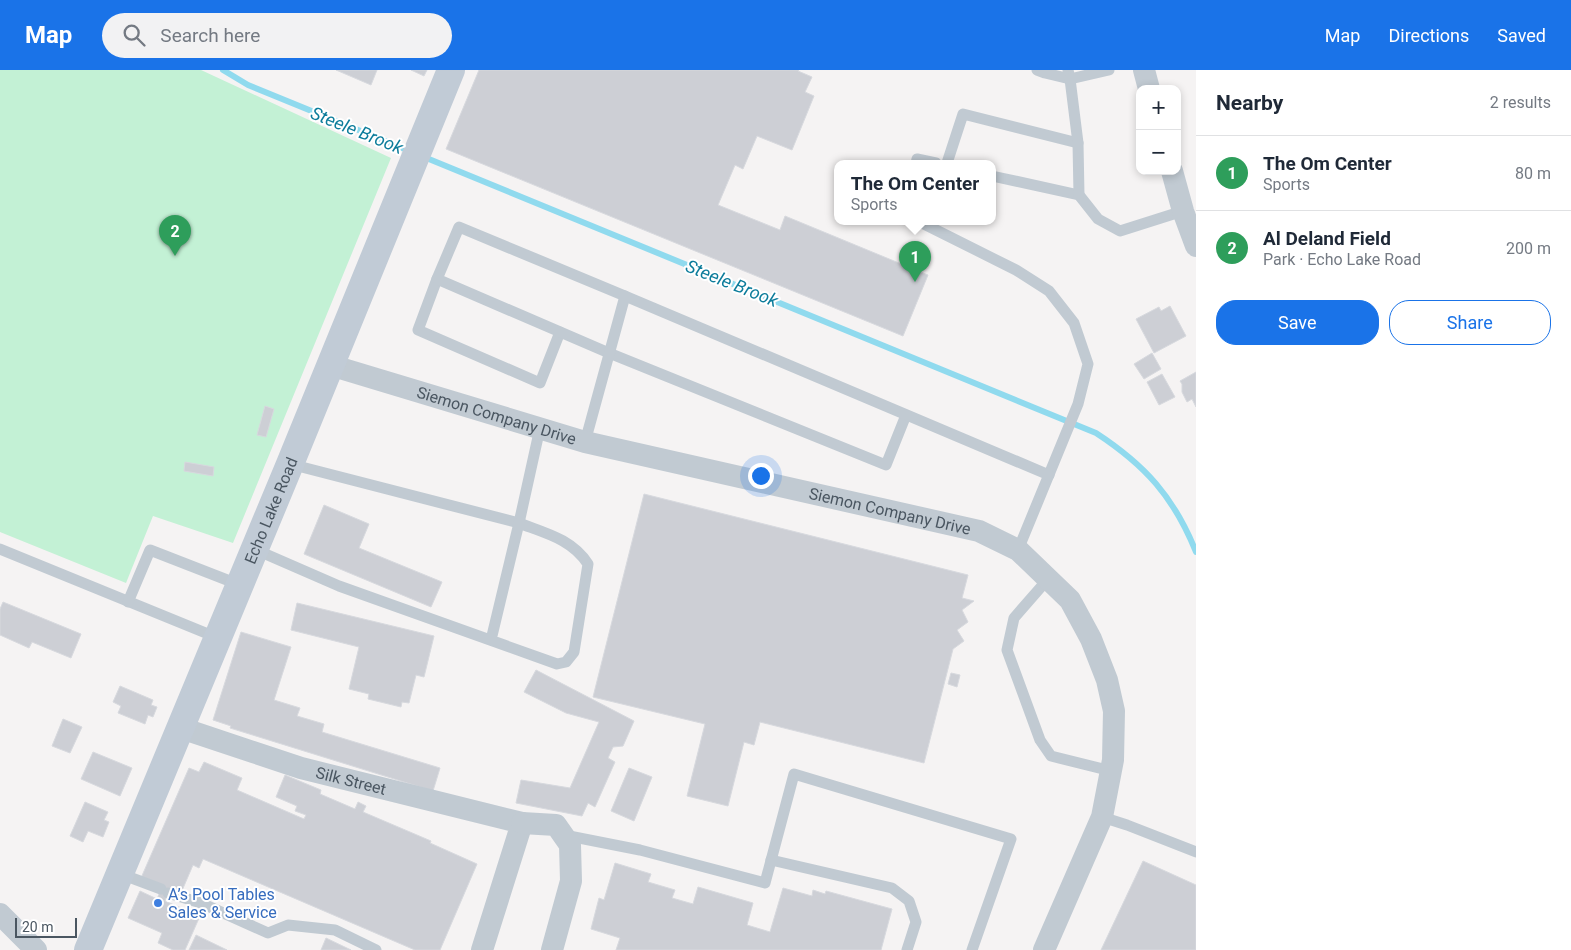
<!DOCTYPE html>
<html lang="en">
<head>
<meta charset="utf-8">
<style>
	:root { --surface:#fff; --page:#f2f2f3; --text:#1f2937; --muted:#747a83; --line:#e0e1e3; --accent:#1a73e8 }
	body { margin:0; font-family:Roboto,sans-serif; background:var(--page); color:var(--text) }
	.controls { position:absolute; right:15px; top:15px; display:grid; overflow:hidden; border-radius:10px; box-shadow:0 2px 8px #0003 }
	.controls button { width:45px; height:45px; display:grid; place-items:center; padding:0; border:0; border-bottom:1px solid var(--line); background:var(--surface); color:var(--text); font:25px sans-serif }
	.scale { position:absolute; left:15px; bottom:12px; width:62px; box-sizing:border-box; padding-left:5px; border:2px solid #4a5661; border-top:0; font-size:14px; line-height:18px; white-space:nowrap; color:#4a5661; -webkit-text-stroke:4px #fff; paint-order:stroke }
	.you { position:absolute; left:760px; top:405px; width:18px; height:18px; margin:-12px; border:4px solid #fff; border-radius:50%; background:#1a73e8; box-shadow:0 0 0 8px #1a73e833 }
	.badge { display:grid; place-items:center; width:32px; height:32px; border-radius:50%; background:var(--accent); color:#fff; font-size:16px; font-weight:700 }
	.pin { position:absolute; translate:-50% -41px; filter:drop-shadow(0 1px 2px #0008) }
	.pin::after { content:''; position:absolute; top:26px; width:18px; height:15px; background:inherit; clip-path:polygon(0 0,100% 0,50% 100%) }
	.popup { position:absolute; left:834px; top:90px; width:162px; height:65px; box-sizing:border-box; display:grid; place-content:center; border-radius:10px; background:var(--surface); filter:drop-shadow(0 1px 4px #0005); font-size:16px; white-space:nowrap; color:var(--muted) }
	.popup b { font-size:19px; color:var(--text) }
	.popup::after { content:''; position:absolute; left:50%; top:100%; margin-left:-10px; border:10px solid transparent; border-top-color:var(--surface) }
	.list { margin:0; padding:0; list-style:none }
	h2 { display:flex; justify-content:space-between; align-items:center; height:65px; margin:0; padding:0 20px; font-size:21px }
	h2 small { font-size:16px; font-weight:400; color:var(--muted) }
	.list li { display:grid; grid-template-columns:32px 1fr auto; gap:15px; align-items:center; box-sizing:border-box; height:75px; padding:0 20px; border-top:1px solid var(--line) }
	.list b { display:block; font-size:19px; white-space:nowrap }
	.list p { margin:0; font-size:16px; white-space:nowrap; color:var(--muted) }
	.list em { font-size:16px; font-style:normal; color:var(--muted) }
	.actions { display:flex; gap:10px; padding:15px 20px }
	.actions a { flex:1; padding:11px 0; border:1px solid var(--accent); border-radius:20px; text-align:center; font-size:18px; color:var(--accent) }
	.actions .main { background:var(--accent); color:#fff }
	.icon { flex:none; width:28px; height:28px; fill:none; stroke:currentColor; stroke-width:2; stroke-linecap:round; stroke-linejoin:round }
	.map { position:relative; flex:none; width:1196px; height:880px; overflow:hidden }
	header { display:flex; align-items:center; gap:30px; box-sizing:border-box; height:70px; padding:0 25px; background:var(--accent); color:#fff }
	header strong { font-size:24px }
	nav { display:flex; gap:28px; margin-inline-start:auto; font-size:18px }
	.search { width:350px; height:45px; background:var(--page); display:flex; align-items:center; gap:12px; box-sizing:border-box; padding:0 18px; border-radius:28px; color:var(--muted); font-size:19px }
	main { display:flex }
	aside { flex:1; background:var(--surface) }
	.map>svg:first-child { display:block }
	.green { fill:#c3f1d5 }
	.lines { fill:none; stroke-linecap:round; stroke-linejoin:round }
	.stream { stroke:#90daee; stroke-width:6 }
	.building { fill:#cdcfd5; stroke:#d7d9de }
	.service { stroke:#c1cad2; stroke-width:11 }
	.minor { stroke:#c1cad2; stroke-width:22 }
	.secondary { stroke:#c1cbd6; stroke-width:28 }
	.shop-dot { fill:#3f7fe0; stroke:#fff; stroke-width:2 }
	.labels { text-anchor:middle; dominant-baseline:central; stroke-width:4; stroke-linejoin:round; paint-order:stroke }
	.street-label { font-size:16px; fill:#4a5661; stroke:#fff }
	.shop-label { font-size:16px; fill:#366cbe; stroke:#fff; text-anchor:start }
	.water-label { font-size:18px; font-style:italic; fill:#0c7c9b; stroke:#fff }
</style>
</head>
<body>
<header>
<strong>Map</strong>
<div class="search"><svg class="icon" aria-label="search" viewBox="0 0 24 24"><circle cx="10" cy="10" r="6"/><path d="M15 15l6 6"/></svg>Search here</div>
<nav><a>Map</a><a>Directions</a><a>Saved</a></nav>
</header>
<main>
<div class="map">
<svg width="1196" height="880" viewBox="0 0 1196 880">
	<rect width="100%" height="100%" fill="#f5f3f3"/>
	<!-- green -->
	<path class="green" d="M0,0H201L391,88L233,473L153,446L126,513L0,462Z"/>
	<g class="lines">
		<!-- stream -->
		<g class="stream">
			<path d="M223,0L248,15L412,82"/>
			<path d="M424,87L1096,363C1145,395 1174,427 1196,482"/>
		</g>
	</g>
	<!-- building -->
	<g class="building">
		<path d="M336,0H377L371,15Z"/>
		<path d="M411,0H427L424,6Z"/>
		<path d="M479,0H799L798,1L812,7L805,22L814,26L792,80L757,66L743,99L735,95L718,135L780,160L785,146L928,205L903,266L446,79Z"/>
		<path d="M1170,236L1186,266L1154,283L1136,249L1159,237L1161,241Z"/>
		<path d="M1152,283L1161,299L1144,309L1134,294Z"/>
		<path d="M1196,302V337L1192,329L1187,332L1182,322V314L1180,311Z"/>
		<path d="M1162,304L1175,327L1159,335L1147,312Z"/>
		<path d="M265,336L274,339L266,367L257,365Z"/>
		<path d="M185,392L214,397L213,406L184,401Z"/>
		<path d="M644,424L968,505L962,528L974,531L962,540L968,552L957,560L964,571L953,579L924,693L760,652L754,675L744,672L728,736L687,726L705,654L593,627Z"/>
		<path d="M324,435L369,454L359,478L442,512L431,537L304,484Z"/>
		<path d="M3,532L81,564L71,588L32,572L29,578L0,565V539Z"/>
		<path d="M297,533L434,566L424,607L416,605L409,633L402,632L401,637L368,629L369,624L349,619L359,577L291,560Z"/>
		<path d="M241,562L291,577L274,630L300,638L297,646L324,654L322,662L440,698L433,721L230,658L231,656L213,650Z"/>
		<path d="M536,600L634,651L623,676L613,677L608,688L615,692L595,737L588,733L582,746L516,733L521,710L570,718L599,652L566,643L524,622Z"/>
		<path d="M951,603L960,605L957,617L948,614Z"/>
		<path d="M120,616L153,630L151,635L157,637L153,647L148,645L145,654L118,643L121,636L113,632Z"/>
		<path d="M63,649L82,657L70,683L52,676Z"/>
		<path d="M93,682L132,698L120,726L81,709Z"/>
		<path d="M204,692L242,708L237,720L304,749L306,745L295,741L297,736L276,727L285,705L321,720L320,724L355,739L358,732L366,736L363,742L431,771L430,773L477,794L440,880H415L203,789L199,798L193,795L181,823L170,819L165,831L200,846L185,880H173L158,873L162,863L128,848L140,821L157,829L162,817L141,808L189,698L199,702Z"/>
		<path d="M629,698L652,707L634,751L611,741Z"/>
		<path d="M85,732L108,742L104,750L109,752L103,767L88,761L83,772L70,766Z"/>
		<path d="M1143,791L1196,815V880H1101Z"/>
		<path d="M615,793L651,804L648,812L675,820L672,828L693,834L698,817L753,833L747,855L770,862L783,818L812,826L813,820L825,824L826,821L892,839L881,880H616L620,868L591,859L599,828L604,830Z"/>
		<path d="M196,865L227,880H189Z"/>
		<path d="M326,868L351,880H321Z"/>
	</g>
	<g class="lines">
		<!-- service -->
		<g class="service">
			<path d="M1037,0L1045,3L1070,9L1068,0"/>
			<path d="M916,93L917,89L936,93"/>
			<path d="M947,93L963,44L1078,73"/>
			<path d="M992,106L1079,125L1098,149L1120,161L1183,141"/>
			<path d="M1079,125L1078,73L1070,9L1109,0"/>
			<path d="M918,151L1016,200L1049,221L1074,253L1088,294L1078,334L1018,480"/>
			<path d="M437,209L418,260L540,313L560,262"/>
			<path d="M625,226L459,157L437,209L609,283L886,395L906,345"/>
			<path d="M585,372L625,226L1049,405"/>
			<path d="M290,394L519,453L540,358"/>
			<path d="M0,479L218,568"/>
			<path d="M254,479L339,516L557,594L566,592L574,582L588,494C572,469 545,463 519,453L491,570"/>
			<path d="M1048,509L1014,548L1007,580L1040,670L1051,686L1111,701"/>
			<path d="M128,532L150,480L240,515"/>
			<path d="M1102,747L1127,755L1196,782"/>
			<path d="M564,765L640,780L765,813L794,704L1011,769L972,880"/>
			<path d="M771,790L892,818L909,831L916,852L907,880"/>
			<path d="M121,804L161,819"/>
			<path d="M168,823L201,833L268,863L288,855L335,860L376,880"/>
		</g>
		<!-- minor -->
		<g class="minor">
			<path d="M1144,0L1149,19"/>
			<path d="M1172,101L1183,141L1196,176"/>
			<path id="s1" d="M330,295L585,372L979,461L1018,480L1070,530L1091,569L1107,610L1114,641L1113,690L1102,747L1044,880"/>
			<path id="s2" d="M181,658L301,698L522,753L482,880"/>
			<path d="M522,753L556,755L570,775L571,811L552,880"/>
			<path d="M0,844L36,880"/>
		</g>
		<!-- secondary -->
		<path class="secondary" id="s3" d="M88,880L290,394L451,0"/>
	</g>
	<!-- markers -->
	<circle class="shop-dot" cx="158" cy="833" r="5"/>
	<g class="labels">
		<!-- street labels -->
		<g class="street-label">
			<text stroke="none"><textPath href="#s1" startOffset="174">Siemon Company Drive</textPath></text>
			<text stroke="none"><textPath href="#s3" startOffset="476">Echo Lake Road</textPath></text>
			<text stroke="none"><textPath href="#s1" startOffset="579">Siemon Company Drive</textPath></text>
			<text stroke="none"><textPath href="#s2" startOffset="178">Silk Street</textPath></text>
		</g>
		<!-- shop labels -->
		<g class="shop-label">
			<text x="168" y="824">A’s Pool Tables<tspan x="168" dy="18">Sales &amp; Service</tspan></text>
		</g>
		<!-- water labels -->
		<g class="water-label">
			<text transform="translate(357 60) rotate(22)">Steele Brook</text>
			<text transform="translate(732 213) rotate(22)">Steele Brook</text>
		</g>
	</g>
</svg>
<div class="controls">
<button>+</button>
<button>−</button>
</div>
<div class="scale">20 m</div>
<div class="you"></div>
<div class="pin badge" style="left:915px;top:212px;background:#2e9e5b">1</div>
<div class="popup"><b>The Om Center</b>Sports</div>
<div class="pin badge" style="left:175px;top:186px;background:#2e9e5b">2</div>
</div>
<aside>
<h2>Nearby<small>2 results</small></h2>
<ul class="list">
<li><span class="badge" style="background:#2e9e5b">1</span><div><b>The Om Center</b><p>Sports</p></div><em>80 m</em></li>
<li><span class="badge" style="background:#2e9e5b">2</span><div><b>Al Deland Field</b><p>Park · Echo Lake Road</p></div><em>200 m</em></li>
</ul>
<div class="actions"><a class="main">Save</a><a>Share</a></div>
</aside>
</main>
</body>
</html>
